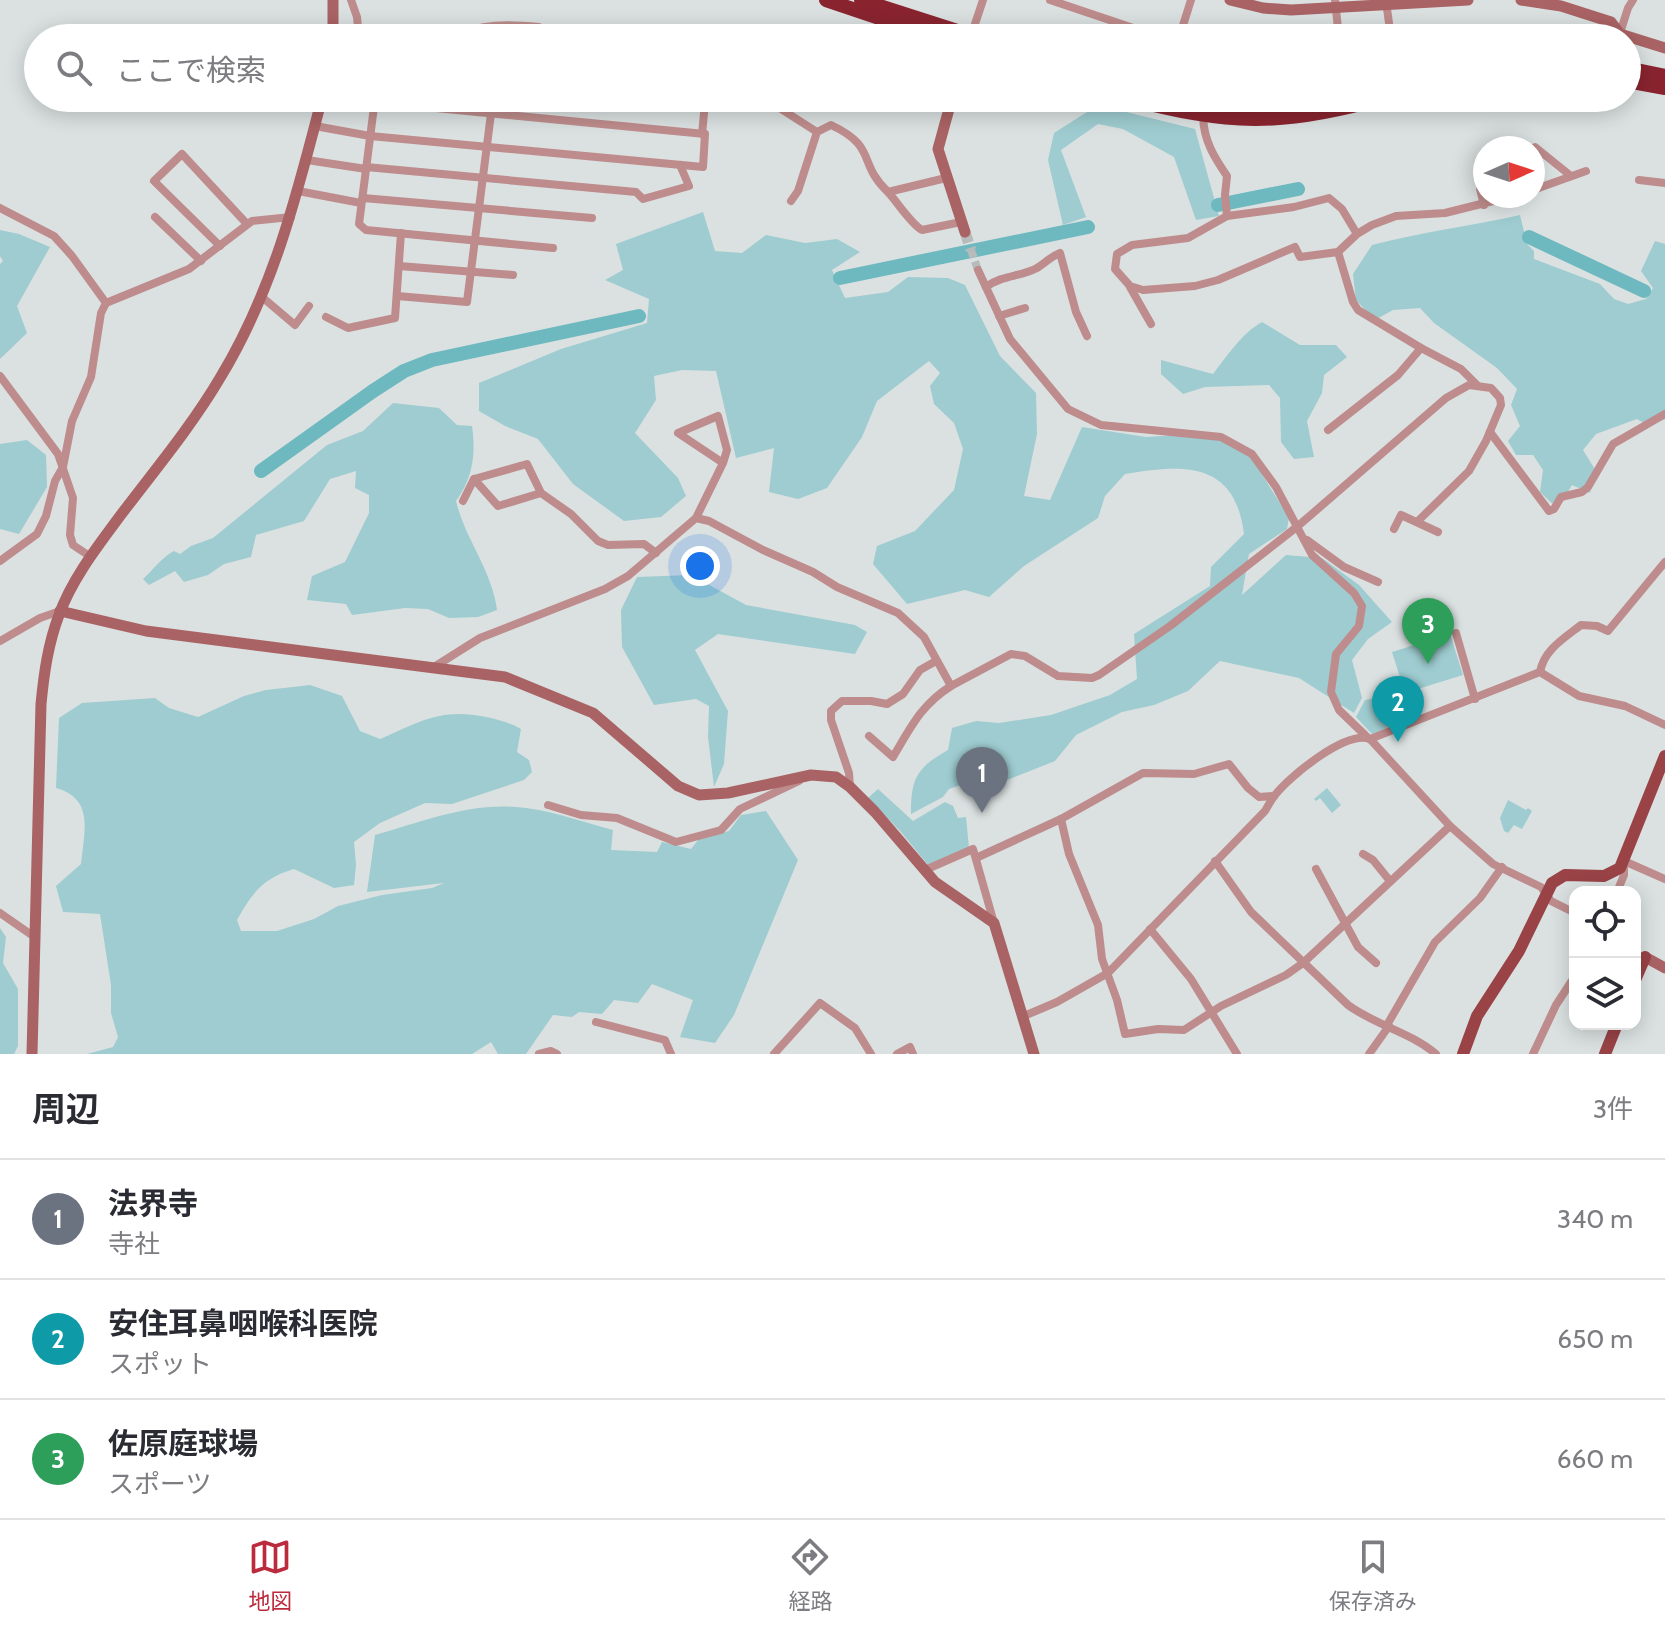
<!DOCTYPE html>
<html lang="ja">
<head>
<meta charset="utf-8">
<style>
	:root { --surface:#fff; --page:#f2f2f3; --text:#2b2b33; --muted:#7c7c81; --line:#e1e1e2; --accent:#bb2a3d }
	body { margin:0; font-family:Cabin,"Noto Sans JP",sans-serif; background:var(--page); color:var(--text) }
	.controls { position:absolute; right:24px; bottom:24px; display:grid; overflow:hidden; border-radius:16px; box-shadow:0 4px 20px #0003 }
	.controls button { width:72px; height:72px; display:grid; place-items:center; padding:0; border:0; border-bottom:2px solid var(--line); background:var(--surface); color:var(--text); font:40px sans-serif }
	.compass { position:absolute; left:1473px; top:136px; width:72px; height:72px; border-radius:50%; background:var(--surface); box-shadow:0 4px 20px #0003; rotate:87deg }
	.you { position:absolute; left:700px; top:566px; width:28px; height:28px; margin:-20px; border:6px solid #fff; border-radius:50%; background:#1a73e8; box-shadow:0 0 0 12px #1a73e833 }
	.badge { display:grid; place-items:center; width:52px; height:52px; border-radius:50%; background:var(--accent); color:#fff; font-size:26px; font-weight:700 }
	.pin { position:absolute; translate:-50% -66px; filter:drop-shadow(0 2px 4px #0008) }
	.pin::after { content:''; position:absolute; top:42px; width:28px; height:24px; background:inherit; clip-path:polygon(0 0,100% 0,50% 100%) }
	.list { margin:0; padding:0; list-style:none }
	h2 { display:flex; justify-content:space-between; align-items:center; height:104px; margin:0; padding:0 32px; font-size:34px }
	h2 small { font-size:26px; font-weight:400; color:var(--muted) }
	.list li { display:grid; grid-template-columns:52px 1fr auto; gap:24px; align-items:center; box-sizing:border-box; height:120px; padding:0 32px; border-top:2px solid var(--line) }
	.list b { display:block; font-size:30px; white-space:nowrap }
	.list p { margin:0; font-size:26px; white-space:nowrap; color:var(--muted) }
	.list em { font-size:26px; font-style:normal; color:var(--muted) }
	.icon { flex:none; width:44px; height:44px; fill:none; stroke:currentColor; stroke-width:2; stroke-linecap:round; stroke-linejoin:round }
	.map { position:relative; flex:none; width:1665px; height:1054px; overflow:hidden }
	.search { position:absolute; background:var(--surface); box-shadow:0 4px 20px #0003; left:24px; right:24px; top:24px; height:88px; display:flex; align-items:center; gap:20px; box-sizing:border-box; padding:0 28px; border-radius:44px; color:var(--muted); font-size:30px }
	.sheet { height:464px; background:var(--surface) }
	nav { display:flex; justify-content:space-around; align-items:center; box-sizing:border-box; height:112px; border-top:2px solid var(--line); background:var(--surface); font-size:22px; color:var(--muted) }
	nav a { display:grid; justify-items:center; gap:4px }
	nav .on { color:var(--accent) }
	.map>svg:first-child { display:block }
	.green { fill:#9eccd0 }
	.lines { fill:none; stroke-linecap:round; stroke-linejoin:round }
	.river { stroke:#6db9bf; stroke-width:14 }
	.street-tunnel { stroke:#b6bbbb; stroke-width:8; stroke-dasharray:8 4; stroke-linecap:butt }
	.secondary-tunnel { stroke:#b6bbbb; stroke-width:11; stroke-dasharray:11 5.5; stroke-linecap:butt }
	.street { stroke:#be8c8c; stroke-width:8 }
	.secondary { stroke:#aa6364; stroke-width:11 }
	.primary { stroke:#994347; stroke-width:12 }
	.highway { stroke:#89242f; stroke-width:14 }
</style>
</head>
<body>
<div class="map">
<svg width="1665" height="1054" viewBox="0 0 1665 1054">
	<rect width="100%" height="100%" fill="#dbe1e1"/>
	<!-- green -->
	<g class="green">
		<path d="M1098,105L1195,129L1219,216L1196,220L1174,157L1123,129L1098,124L1061,150L1086,217L1063,225L1048,160L1054,133Z"/>
		<path d="M703,212L715,251L742,253L766,235L805,243L837,239L860,252L832,270L845,298L888,292L908,277L948,278L965,285L1000,356L1036,393L1037,434L1024,496L1050,500L1082,427L1146,437L1193,434L1222,440L1250,455L1289,518L1287,529L1249,554L1242,595L1286,555L1322,558L1359,585L1392,622L1368,639L1352,660L1362,698L1354,713L1299,678L1220,661L1188,691L1154,705L1122,712L1076,735L1055,761L1007,780L991,762L978,767L975,780L949,789L943,797L911,814C911,779 916,768 948,750L952,728L976,721L999,723L1051,715L1110,695L1137,679L1134,634L1210,586L1211,567L1244,534C1235,461 1184,464 1125,474L1105,496L1098,518L1024,566L989,597L965,590L907,604L873,564L877,546L915,531L954,490L963,449L954,423L934,404L930,386L940,373L929,361L877,401L862,437L827,488L798,499L769,492L774,448L736,458L716,371L682,370L654,376L656,400L635,433L678,478L686,496L661,517L624,521L573,484L538,439L505,426L479,411V383L561,349L647,323L649,299L605,280L623,270L616,244Z"/>
		<path d="M1520,215L1527,244L1534,251V259L1600,284L1614,299L1628,304L1646,299L1653,288L1641,271L1655,241L1665,244V419L1649,426L1637,419L1596,434L1583,450L1596,471L1590,493L1572,485L1558,509L1540,492L1543,470L1533,455H1516L1508,441L1520,426L1511,405L1517,389L1497,368L1434,323L1420,308L1393,310L1375,320L1356,300L1353,274L1372,245C1421,232 1471,226 1520,215Z"/>
		<path d="M0,230L19,234L50,247L17,306L27,333L0,359V264L3,261L0,256Z"/>
		<path d="M1262,322L1300,345H1336L1347,357L1324,375L1322,393L1307,421L1314,457L1294,459L1281,442L1280,398L1269,385L1205,387L1183,394L1161,374V360L1213,374C1227,356 1242,333 1262,322Z"/>
		<path d="M393,403L439,408L457,425L472,426C476,454 473,478 456,501C465,539 492,570 497,610L478,617L449,618L428,609L405,608L352,615L346,604L307,600L312,576L345,562L369,513V495L355,488L356,471L330,479L304,521L256,535L251,557L224,564L208,575L184,582L175,571L149,585L143,579C154,569 161,558 174,551L180,554L191,546L213,538L327,445L363,431Z"/>
		<path d="M27,440L46,455L47,487L19,534L0,529V444Z"/>
		<path d="M691,575L746,605L855,625L867,632L855,654L718,634L695,650L728,711L724,764L714,787L708,737L709,706L696,699L654,705L622,647L621,610L637,577Z"/>
		<path d="M1450,634L1463,675L1405,693L1392,652Z"/>
		<path d="M310,685L342,696L360,731L380,739C423,720 443,707 491,718C502,721 511,723 521,729L517,752L529,760L532,772L524,780L452,804L425,803L380,823L354,842L356,865L354,885L334,888L294,869C263,878 252,893 237,920L241,931H277L314,919L338,906L382,895L432,888L444,883L367,892L375,835C421,822 468,803 516,807C548,809 582,822 613,830L611,850L657,852L662,842L691,849L699,839L729,831L741,815L766,811L798,860L734,1015L715,1043L680,1037L693,1000L652,984L638,1003L614,1000L602,1014L579,1012L572,1017L553,1015L526,1054H498L491,1042L472,1054H87L113,1047L118,1037L111,1013V985L100,914L63,912L56,886L81,864C84,832 95,799 56,788L59,718L82,703L155,698L169,708L198,717L244,696L266,690Z"/>
		<path d="M1388,695L1401,722L1372,734L1356,717L1365,700Z"/>
		<path d="M1327,788L1341,805L1332,813L1320,798L1316,801L1314,799Z"/>
		<path d="M878,789L913,821L945,802L953,806L958,818L966,817L969,848L929,866L901,832L868,798Z"/>
		<path d="M1508,800L1526,810L1528,808L1532,811L1522,829L1514,825L1508,833L1504,831L1500,818Z"/>
		<path d="M0,928L6,937L3,963L18,989V1046L14,1054H0Z"/>
	</g>
	<g class="lines">
		<!-- river -->
		<g class="river">
			<path d="M1218,205L1298,189"/>
			<path d="M1529,237L1644,291"/>
			<path d="M840,278L1088,227"/>
			<path d="M261,471L373,391L404,371L432,360L639,316"/>
		</g>
		<!-- street-tunnel -->
		<path class="street-tunnel" d="M971,250L978,270"/>
		<!-- secondary-tunnel -->
		<path class="secondary-tunnel" d="M965,232L971,250"/>
		<!-- street -->
		<g class="street">
			<path d="M351,0L357,17L359,38"/>
			<path d="M1050,0L1163,38"/>
			<path d="M1335,0L1339,38"/>
			<path d="M1386,1L1391,38"/>
			<path d="M971,36L983,0"/>
			<path d="M1619,36L1628,8L1633,0"/>
			<path d="M453,38C480,23 509,24 539,27V38"/>
			<path d="M1179,38L1191,0"/>
			<path d="M654,98L705,103L702,134"/>
			<path d="M764,98L817,132"/>
			<path d="M375,99L359,224L366,230L553,248"/>
			<path d="M1203,117C1204,141 1214,157 1227,176L1225,195L1227,216"/>
			<path d="M315,126L370,136L703,167L705,134L333,98"/>
			<path d="M1533,148L1535,147L1571,176"/>
			<path d="M307,160L366,169"/>
			<path d="M366,167L636,192L643,199L689,186L680,165"/>
			<path d="M1639,180L1665,183"/>
			<path d="M1533,190L1586,171"/>
			<path d="M298,191L361,203"/>
			<path d="M888,192C898,203 911,224 922,230L961,222"/>
			<path d="M363,198L592,218"/>
			<path d="M791,201L798,191L817,132L831,125C878,147 857,163 888,192L946,178"/>
			<path d="M1484,205L1480,189L1485,185"/>
			<path d="M0,208L54,236L72,256L106,303"/>
			<path d="M155,217L201,261"/>
			<path d="M1357,234L1342,209L1329,198L1294,207L1227,216L1188,238L1132,245L1117,254L1115,269L1130,286L1143,290L1195,286L1218,280L1295,247L1300,257L1338,252L1357,234L1372,225L1396,216L1445,213L1513,196"/>
			<path d="M220,246L154,181L182,154L247,224"/>
			<path d="M1338,252L1353,302L1358,310L1421,348L1461,369L1477,385"/>
			<path d="M399,266L513,275"/>
			<path d="M978,270L1010,339L1068,409L1101,425L1221,437L1252,454L1276,487L1312,555L1354,593L1362,606L1359,626L1336,654L1331,692L1339,710L1366,736"/>
			<path d="M986,287C1002,275 1020,277 1037,268C1045,263 1050,257 1060,253L1076,312L1087,336"/>
			<path d="M1130,287L1151,324"/>
			<path d="M397,296L467,302L493,98"/>
			<path d="M262,297L295,325L309,306"/>
			<path d="M999,316L1025,308"/>
			<path d="M326,317L348,328L395,318L401,233"/>
			<path d="M0,376L58,454L73,498L70,535L73,545L91,557"/>
			<path d="M1328,430L1398,375L1421,348"/>
			<path d="M1490,432L1549,511L1554,509L1561,497L1582,492L1588,487L1613,444L1665,414"/>
			<path d="M474,479L498,506L541,493"/>
			<path d="M463,501L474,479L527,464L541,493L571,514L598,541L608,545L644,544L656,553"/>
			<path d="M696,518L723,463L678,433L718,416L727,450L723,463"/>
			<path d="M1394,529L1401,515L1438,532"/>
			<path d="M1307,540L1344,567L1378,582"/>
			<path d="M0,561L37,534L46,516L55,481L63,467L72,421L91,377L101,313L106,303L189,269L252,221L291,217"/>
			<path d="M1456,633L1475,699"/>
			<path d="M0,641L40,618L60,611"/>
			<path d="M434,667L480,638L605,589L628,576L696,518L709,521L763,550L813,572L837,587L898,613L924,637L951,686L1011,654L1025,656L1058,676L1092,678L1099,675L1170,626L1298,526L1446,398L1469,385L1491,388L1500,398L1501,405L1486,441L1469,471L1417,522"/>
			<path d="M1540,672C1544,650 1563,639 1581,625L1597,626L1608,631L1665,562"/>
			<path d="M869,736L893,757C911,727 921,705 951,686"/>
			<path d="M1370,739L1540,672L1579,696L1625,706L1665,725"/>
			<path d="M850,787L849,773L831,720V711L842,701H871L887,704L903,694L920,670L936,661"/>
			<path d="M548,805L581,815L617,818L676,842L721,830L740,809L799,781"/>
			<path d="M1061,819L1069,854L1098,925L1102,959L1117,1000L1125,1034L1158,1029L1184,1030L1221,1006L1286,975L1303,963L1450,826"/>
			<path d="M1363,854L1373,860L1390,881"/>
			<path d="M976,858L1061,819L1143,773L1194,774L1229,764L1248,788L1259,797L1274,796"/>
			<path d="M1215,861L1251,912L1348,1005C1375,1025 1410,1032 1436,1054"/>
			<path d="M1316,869L1358,947L1376,963"/>
			<path d="M925,870L973,849L994,923"/>
			<path d="M1617,892L1624,875V861L1665,879"/>
			<path d="M0,913L36,938"/>
			<path d="M1150,929L1191,979L1237,1054"/>
			<path d="M1024,1016L1057,1002L1108,973L1265,811C1268,806 1271,800 1275,795C1290,776 1346,730 1370,739L1450,826L1493,864L1541,887L1551,901L1575,913"/>
			<path d="M596,1022L665,1040L671,1054"/>
			<path d="M1387,1025L1435,942L1480,898L1502,867"/>
			<path d="M539,1054L551,1051L557,1054"/>
			<path d="M774,1054L820,1003L855,1028L871,1054"/>
			<path d="M897,1054L910,1047L913,1054"/>
			<path d="M1369,1054L1389,1026"/>
			<path d="M1533,1054L1556,1005L1575,976"/>
		</g>
		<!-- secondary -->
		<g class="secondary">
			<path d="M1230,0L1263,8L1291,10L1468,0"/>
			<path d="M1521,0L1561,6L1611,22L1620,34L1665,48"/>
			<path d="M333,38V0"/>
			<path d="M952,98L938,149L965,232"/>
			<path d="M60,611L146,631L505,677L593,713L678,786L699,795L728,793L811,775L836,777L850,787L875,812L935,882L994,923L1034,1054"/>
			<path d="M1645,957L1665,968"/>
			<path d="M32,1054L41,704C44,673 48,644 59,615C72,579 97,547 120,516C154,471 191,427 220,378C273,291 297,195 322,98"/>
		</g>
		<!-- primary -->
		<g class="primary">
			<path d="M1635,980L1645,957"/>
			<path d="M1463,1054L1477,1016L1519,951L1552,883L1565,875L1604,876L1620,868L1665,756"/>
			<path d="M1605,1054L1617,1024"/>
		</g>
		<!-- highway -->
		<g class="highway">
			<path d="M826,0L939,38"/>
			<path d="M861,0L979,38"/>
			<path d="M1627,68L1665,76"/>
			<path d="M1627,81L1665,88"/>
			<path d="M1126,98C1228,125 1281,127 1383,98"/>
			<path d="M1169,98C1226,115 1289,115 1346,98"/>
		</g>
	</g>
</svg>
<div class="controls">
<button><svg class="icon" aria-label="locate" viewBox="0 0 24 24"><circle cx="12" cy="12" r="6"/><path d="M12 2v4M12 18v4M2 12h4M18 12h4"/></svg></button>
<button><svg class="icon" aria-label="layers" viewBox="0 0 24 24"><path d="M12 4l9 5-9 5-9-5zM3 14l9 5 9-5"/></svg></button>
</div>
<svg class="compass" viewBox="-18 -18 36 36"><path d="M0-13l5 13h-10z" fill="#e53935"/><path d="M0 13l5-13h-10z" fill="#7c7c81"/></svg>
<div class="you"></div>
<div class="pin badge" style="left:982px;top:813px;background:#6b7280">1</div>
<div class="pin badge" style="left:1398px;top:742px;background:#0f9aa8">2</div>
<div class="pin badge" style="left:1428px;top:664px;background:#2e9e5b">3</div>
<div class="search"><svg class="icon" aria-label="search" viewBox="0 0 24 24"><circle cx="10" cy="10" r="6"/><path d="M15 15l6 6"/></svg>ここで検索</div>
</div>
<section class="sheet">
<h2>周辺<small>3件</small></h2>
<ul class="list">
<li><span class="badge" style="background:#6b7280">1</span><div><b>法界寺</b><p>寺社</p></div><em>340 m</em></li>
<li><span class="badge" style="background:#0f9aa8">2</span><div><b>安住耳鼻咽喉科医院</b><p>スポット</p></div><em>650 m</em></li>
<li><span class="badge" style="background:#2e9e5b">3</span><div><b>佐原庭球場</b><p>スポーツ</p></div><em>660 m</em></li>
</ul>
</section>
<nav>
<a class="on"><svg class="icon" aria-label="map" viewBox="0 0 24 24"><path d="M3 6l6-2 6 2 6-2v14l-6 2-6-2-6 2zM9 4v14M15 6v14"/></svg>地図</a>
<a><svg class="icon" aria-label="directions" viewBox="0 0 24 24"><path d="M12 3l9 9-9 9-9-9zM9 14v-3h6M13 9l2 2-2 2"/></svg>経路</a>
<a><svg class="icon" aria-label="saved" viewBox="0 0 24 24"><path d="M7 4h10v16l-5-4-5 4z"/></svg>保存済み</a>
</nav>
</body>
</html>
